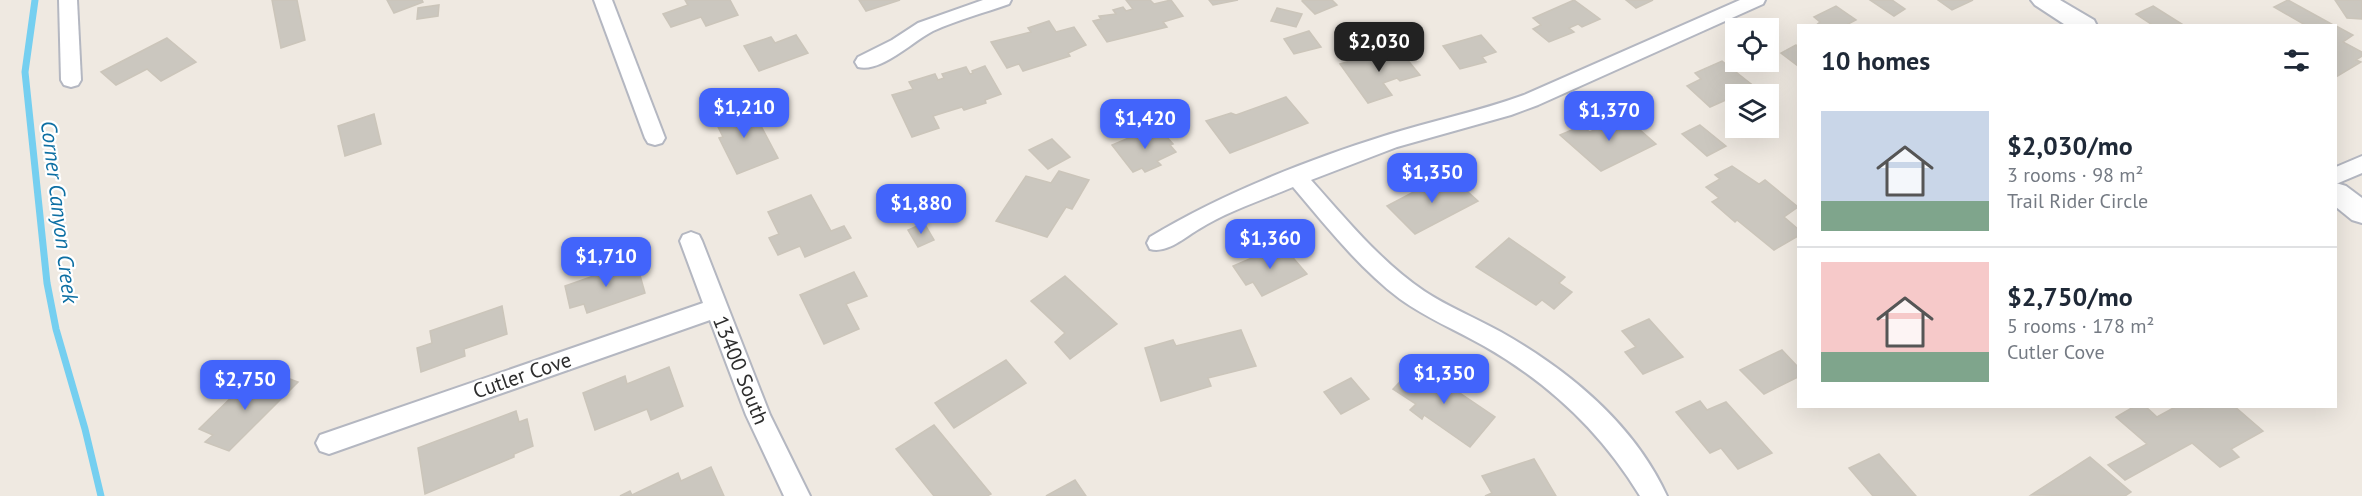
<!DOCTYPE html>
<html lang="en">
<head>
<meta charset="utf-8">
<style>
  :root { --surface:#fff; --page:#f6f6f7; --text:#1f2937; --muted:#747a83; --line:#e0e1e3; --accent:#4264fb }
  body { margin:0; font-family:"PT Sans",sans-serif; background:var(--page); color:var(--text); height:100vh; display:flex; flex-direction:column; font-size:22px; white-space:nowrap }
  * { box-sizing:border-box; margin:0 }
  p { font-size:20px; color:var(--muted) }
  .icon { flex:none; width:33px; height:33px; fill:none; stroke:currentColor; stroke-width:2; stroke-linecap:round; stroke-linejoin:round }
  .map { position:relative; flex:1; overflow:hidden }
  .side { position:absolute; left:1797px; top:24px; width:540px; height:384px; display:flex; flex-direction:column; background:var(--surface); border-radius:0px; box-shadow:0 6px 24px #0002 }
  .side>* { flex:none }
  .buttons { position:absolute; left:1725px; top:18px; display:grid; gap:12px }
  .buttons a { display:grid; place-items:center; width:54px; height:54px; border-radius:0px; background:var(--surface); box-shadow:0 6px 24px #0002; font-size:30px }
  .price { position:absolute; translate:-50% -51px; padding:0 14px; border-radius:12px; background:var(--accent); color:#fff; font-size:20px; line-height:39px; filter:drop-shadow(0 2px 3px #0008) }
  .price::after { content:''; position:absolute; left:50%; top:36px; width:18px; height:14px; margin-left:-9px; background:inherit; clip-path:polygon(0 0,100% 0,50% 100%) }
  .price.active { background:#222; color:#fff }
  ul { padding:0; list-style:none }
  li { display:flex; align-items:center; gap:18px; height:150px; padding:0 24px }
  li+li { border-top:2px solid var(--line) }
  li span { display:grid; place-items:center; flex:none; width:168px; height:120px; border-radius:0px; color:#555 }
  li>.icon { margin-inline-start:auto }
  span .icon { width:72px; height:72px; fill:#fffc; stroke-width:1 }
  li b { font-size:26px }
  h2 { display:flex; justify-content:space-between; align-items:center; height:72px; padding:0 24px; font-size:26px }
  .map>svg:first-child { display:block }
</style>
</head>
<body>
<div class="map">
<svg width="2362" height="496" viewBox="0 0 2362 496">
  <rect width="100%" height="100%" fill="#efe9e1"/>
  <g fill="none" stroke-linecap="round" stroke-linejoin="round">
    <!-- stream -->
    <path stroke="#75cff0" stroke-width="7" d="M35,0L25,72L47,283L56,329L85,429L101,496"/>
  </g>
  <!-- building -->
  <g fill="#cbc7bf" stroke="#cbc5ba" stroke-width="1.5">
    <path d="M272,0H297L305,40L281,48Z"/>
    <path d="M387,0H422L423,2L394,13Z"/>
    <path d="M685,0H730L738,15L706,26L701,17L671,27L663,14L688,5Z"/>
    <path d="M859,0H900L866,11Z"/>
    <path d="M1126,0H1150L1154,4L1171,0L1183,16L1163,22L1167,27L1107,42L1093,21L1101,19L1099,16L1116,14L1113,10L1123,7L1126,11L1133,9Z"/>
    <path d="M1209,0H1238L1213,5Z"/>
    <path d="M1304,0H1332L1337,5L1315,14L1302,1Z"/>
    <path d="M1574,0L1600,19L1582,27L1578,24L1569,28L1574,32L1549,42L1533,29L1541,25L1533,18Z"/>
    <path d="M1626,0H1653L1636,8Z"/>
    <path d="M1870,0H1892L1905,9L1894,16Z"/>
    <path d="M1938,0H1973L1952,10Z"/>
    <path d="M2288,0L2335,26H2307L2274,7Z"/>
    <path d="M2335,0H2362V19L2347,18Z"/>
    <path d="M439,5L438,16L417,19L418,8Z"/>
    <path d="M1836,6L1856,20L1848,24L1851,26H1815L1820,22L1814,17Z"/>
    <path d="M2153,6L2185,26H2154L2136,14Z"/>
    <path d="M1277,8L1302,14L1296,27L1271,21Z"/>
    <path d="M1049,21L1056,32L1074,27L1086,45L1068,53L1070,56L1023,71L1019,64L1007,68L991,42L1031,32L1028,28Z"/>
    <path d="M2336,26L2353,35L2343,42L2362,52V56L2356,60L2361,62L2336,77Z"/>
    <path d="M1309,31L1321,47L1294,54L1284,39Z"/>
    <path d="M796,35L808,53L759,71L744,46L771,37L775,43Z"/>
    <path d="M1481,35L1496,52L1482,57L1486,62L1460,69L1443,46Z"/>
    <path d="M167,38L196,62L161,81L147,69L116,85L101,72Z"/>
    <path d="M1796,45L1798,47V66L1781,53Z"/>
    <path d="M1397,47L1420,75L1400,81L1397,78L1383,83L1392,95L1368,103L1340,64Z"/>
    <path d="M1722,61L1755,87L1710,107L1687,86L1701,79L1695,73Z"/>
    <path d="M985,66L1001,94L985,100L986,103L964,110L962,107L933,116L939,128L912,137L892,95L913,89L909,82L935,74L938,80L944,78L942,74L966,67L970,74L973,73L972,71Z"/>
    <path d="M1286,97L1308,123L1230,153L1206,121L1231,113L1236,115Z"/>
    <path d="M742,104L746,112L752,109L778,158L737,174L719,138L723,137L712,115Z"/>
    <path d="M374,114L381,144L345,156L338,126Z"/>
    <path d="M1623,115L1656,144L1601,171L1560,135L1581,126L1590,132Z"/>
    <path d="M1700,125L1726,146L1707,156L1682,134Z"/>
    <path d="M1157,126L1173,144L1170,145L1176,152L1157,161L1161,165L1145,172L1142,168L1133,172L1112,145Z"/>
    <path d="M1052,139L1070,157L1048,169L1029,150Z"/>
    <path d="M1732,166L1759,184L1765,180L1798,207L1784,217L1798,229V236L1774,250L1737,220L1735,222L1712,202L1719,198L1706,187L1720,179L1715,175Z"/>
    <path d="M1059,171L1089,180L1072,209L1066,207L1047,237L996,221L1026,176L1051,183Z"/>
    <path d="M1448,174L1478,201L1415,234L1387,206Z"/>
    <path d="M811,195L831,231L844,226L851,238L805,257L800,246L778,255L769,238L779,234L768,212Z"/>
    <path d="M924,223L934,240L918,247L908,230Z"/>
    <path d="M1509,238L1565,277L1559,283L1572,292L1554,309L1542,300L1536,305L1476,267Z"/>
    <path d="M1282,245L1307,274L1262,296L1253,282L1246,285L1233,266Z"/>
    <path d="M636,261L645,293L587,313L584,304L570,308L565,286Z"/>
    <path d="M854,272L867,296L846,304L859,329L824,344L800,295Z"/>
    <path d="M1065,276L1117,324L1070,359L1055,342L1065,333L1031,301Z"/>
    <path d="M502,306L507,334L464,349L465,356L421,372L417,348L432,343L430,331Z"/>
    <path d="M1649,319L1683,357L1643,374L1625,352L1636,347L1622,331Z"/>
    <path d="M1241,330L1256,366L1208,378L1211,386L1161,401L1145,348L1173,340L1176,346Z"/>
    <path d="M1782,350L1798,367V377L1764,394L1740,370Z"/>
    <path d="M1006,360L1026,383L954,428L935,403Z"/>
    <path d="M1417,364L1495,417L1470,447L1424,415L1422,419L1410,410L1416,404L1393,389Z"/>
    <path d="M669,367L683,406L651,420L647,409L595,430L583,393L625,376L627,384Z"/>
    <path d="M274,373L298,382L229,451L205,442L213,435L199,429L249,380L262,385Z"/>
    <path d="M1351,378L1369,399L1341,414L1324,392Z"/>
    <path d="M1700,401L1707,410L1726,402L1772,453L1738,469L1721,448L1710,453L1676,412Z"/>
    <path d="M2135,406H2145L2157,417L2177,406H2198L2201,409L2206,406H2234L2263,431L2231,449L2239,457L2220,467L2192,443L2125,480L2108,465L2147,444L2116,417Z"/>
    <path d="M516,411L519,422L527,419L533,446L514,454V457L425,494L418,448Z"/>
    <path d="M934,425L991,494L987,496H934L896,449Z"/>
    <path d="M1879,454L1916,496H1873L1849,468Z"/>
    <path d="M2090,457L2131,492L2125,496L2031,495Z"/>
    <path d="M1534,459L1556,496H1485L1492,493L1482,476Z"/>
    <path d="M711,467L724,496H620L630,491L632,495L678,473L681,481Z"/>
    <path d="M1075,480L1086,496H1046Z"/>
  </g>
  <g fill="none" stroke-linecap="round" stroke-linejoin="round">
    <!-- minor casing -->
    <g stroke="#b4b7c1" stroke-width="4">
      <g id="minor">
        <path d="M59,0H77L81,80L78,85L71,87L64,85L61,80Z"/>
        <path d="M594,0H612L665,138L662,143L655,145L648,143L645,138Z"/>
        <path d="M983,0H1011L1009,4C984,13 957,20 933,31C913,41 881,73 858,67L855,62L858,57L892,40L918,23Z"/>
        <path d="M1740,0H1765L1763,4L1538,105L1511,115L1397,147L1311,180C1346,219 1380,261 1424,291C1448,307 1476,318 1501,332C1568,370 1634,424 1667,496H1640C1601,432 1549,383 1484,346C1456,330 1426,318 1400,299C1359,268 1326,226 1293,187C1262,200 1228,211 1199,229C1185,237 1167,254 1150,249L1147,243L1150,237C1219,195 1307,160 1384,136C1430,121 1478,112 1524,95Z"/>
        <path d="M2362,156V173L2336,184V167Z"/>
        <path d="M691,232L699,235L702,241L770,415L810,496H784L746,415L710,320L329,454L320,451L316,443L320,435L703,303L680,241L683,235Z"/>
      </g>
    </g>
    <!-- tertiary casing -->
    <g stroke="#b4b7c1" stroke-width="4">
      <g id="tertiary">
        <path d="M2031,0H2060L2094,20L2097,26H2067L2035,5Z"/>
        <path d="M2336,183L2346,186L2362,198V223L2352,220L2336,207Z"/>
      </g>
    </g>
    <!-- minor -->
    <use href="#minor" fill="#fff" fill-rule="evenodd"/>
    <!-- tertiary -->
    <use href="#tertiary" fill="#fff" fill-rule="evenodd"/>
  </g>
  <g text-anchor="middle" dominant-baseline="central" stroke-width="4.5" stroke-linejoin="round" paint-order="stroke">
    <!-- street labels -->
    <g font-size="21" fill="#2e2e2e" stroke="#fff">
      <text transform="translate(741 370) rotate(68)">13400 South</text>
      <text transform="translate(522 375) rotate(-19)">Cutler Cove</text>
    </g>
    <!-- water labels -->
    <g font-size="22" font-style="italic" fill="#0d6fa3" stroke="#fff">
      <text transform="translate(60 212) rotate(83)">Corner Canyon Creek</text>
    </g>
  </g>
</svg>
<div class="buttons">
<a><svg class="icon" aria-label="locate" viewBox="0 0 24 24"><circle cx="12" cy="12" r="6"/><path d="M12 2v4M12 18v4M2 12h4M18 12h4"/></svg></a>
<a><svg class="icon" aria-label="layers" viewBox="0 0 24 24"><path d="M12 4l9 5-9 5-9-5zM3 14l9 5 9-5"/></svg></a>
</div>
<b class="price active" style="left:1379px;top:73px">$2,030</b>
<b class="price" style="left:744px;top:139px">$1,210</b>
<b class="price" style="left:1609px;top:142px">$1,370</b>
<b class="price" style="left:1145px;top:150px">$1,420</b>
<b class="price" style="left:1432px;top:204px">$1,350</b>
<b class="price" style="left:921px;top:235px">$1,880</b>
<b class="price" style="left:1270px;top:270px">$1,360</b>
<b class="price" style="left:606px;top:288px">$1,710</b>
<b class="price" style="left:1444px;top:405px">$1,350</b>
<b class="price" style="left:245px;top:411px">$2,750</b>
<section class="side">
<h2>10 homes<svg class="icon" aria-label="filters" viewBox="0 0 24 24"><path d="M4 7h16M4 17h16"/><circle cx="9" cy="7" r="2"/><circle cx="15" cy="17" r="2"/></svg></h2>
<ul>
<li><span style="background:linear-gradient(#c9d6e8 75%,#7fa58c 0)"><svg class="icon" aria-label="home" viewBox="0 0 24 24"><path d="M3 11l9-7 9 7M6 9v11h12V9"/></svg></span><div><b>$2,030/mo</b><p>3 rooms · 98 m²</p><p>Trail Rider Circle</p></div></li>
<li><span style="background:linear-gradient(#f6c9c9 75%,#7fa58c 0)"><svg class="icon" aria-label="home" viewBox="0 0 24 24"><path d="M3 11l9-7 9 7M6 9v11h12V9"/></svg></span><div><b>$2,750/mo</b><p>5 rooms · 178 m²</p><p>Cutler Cove</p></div></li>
</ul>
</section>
</div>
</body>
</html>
